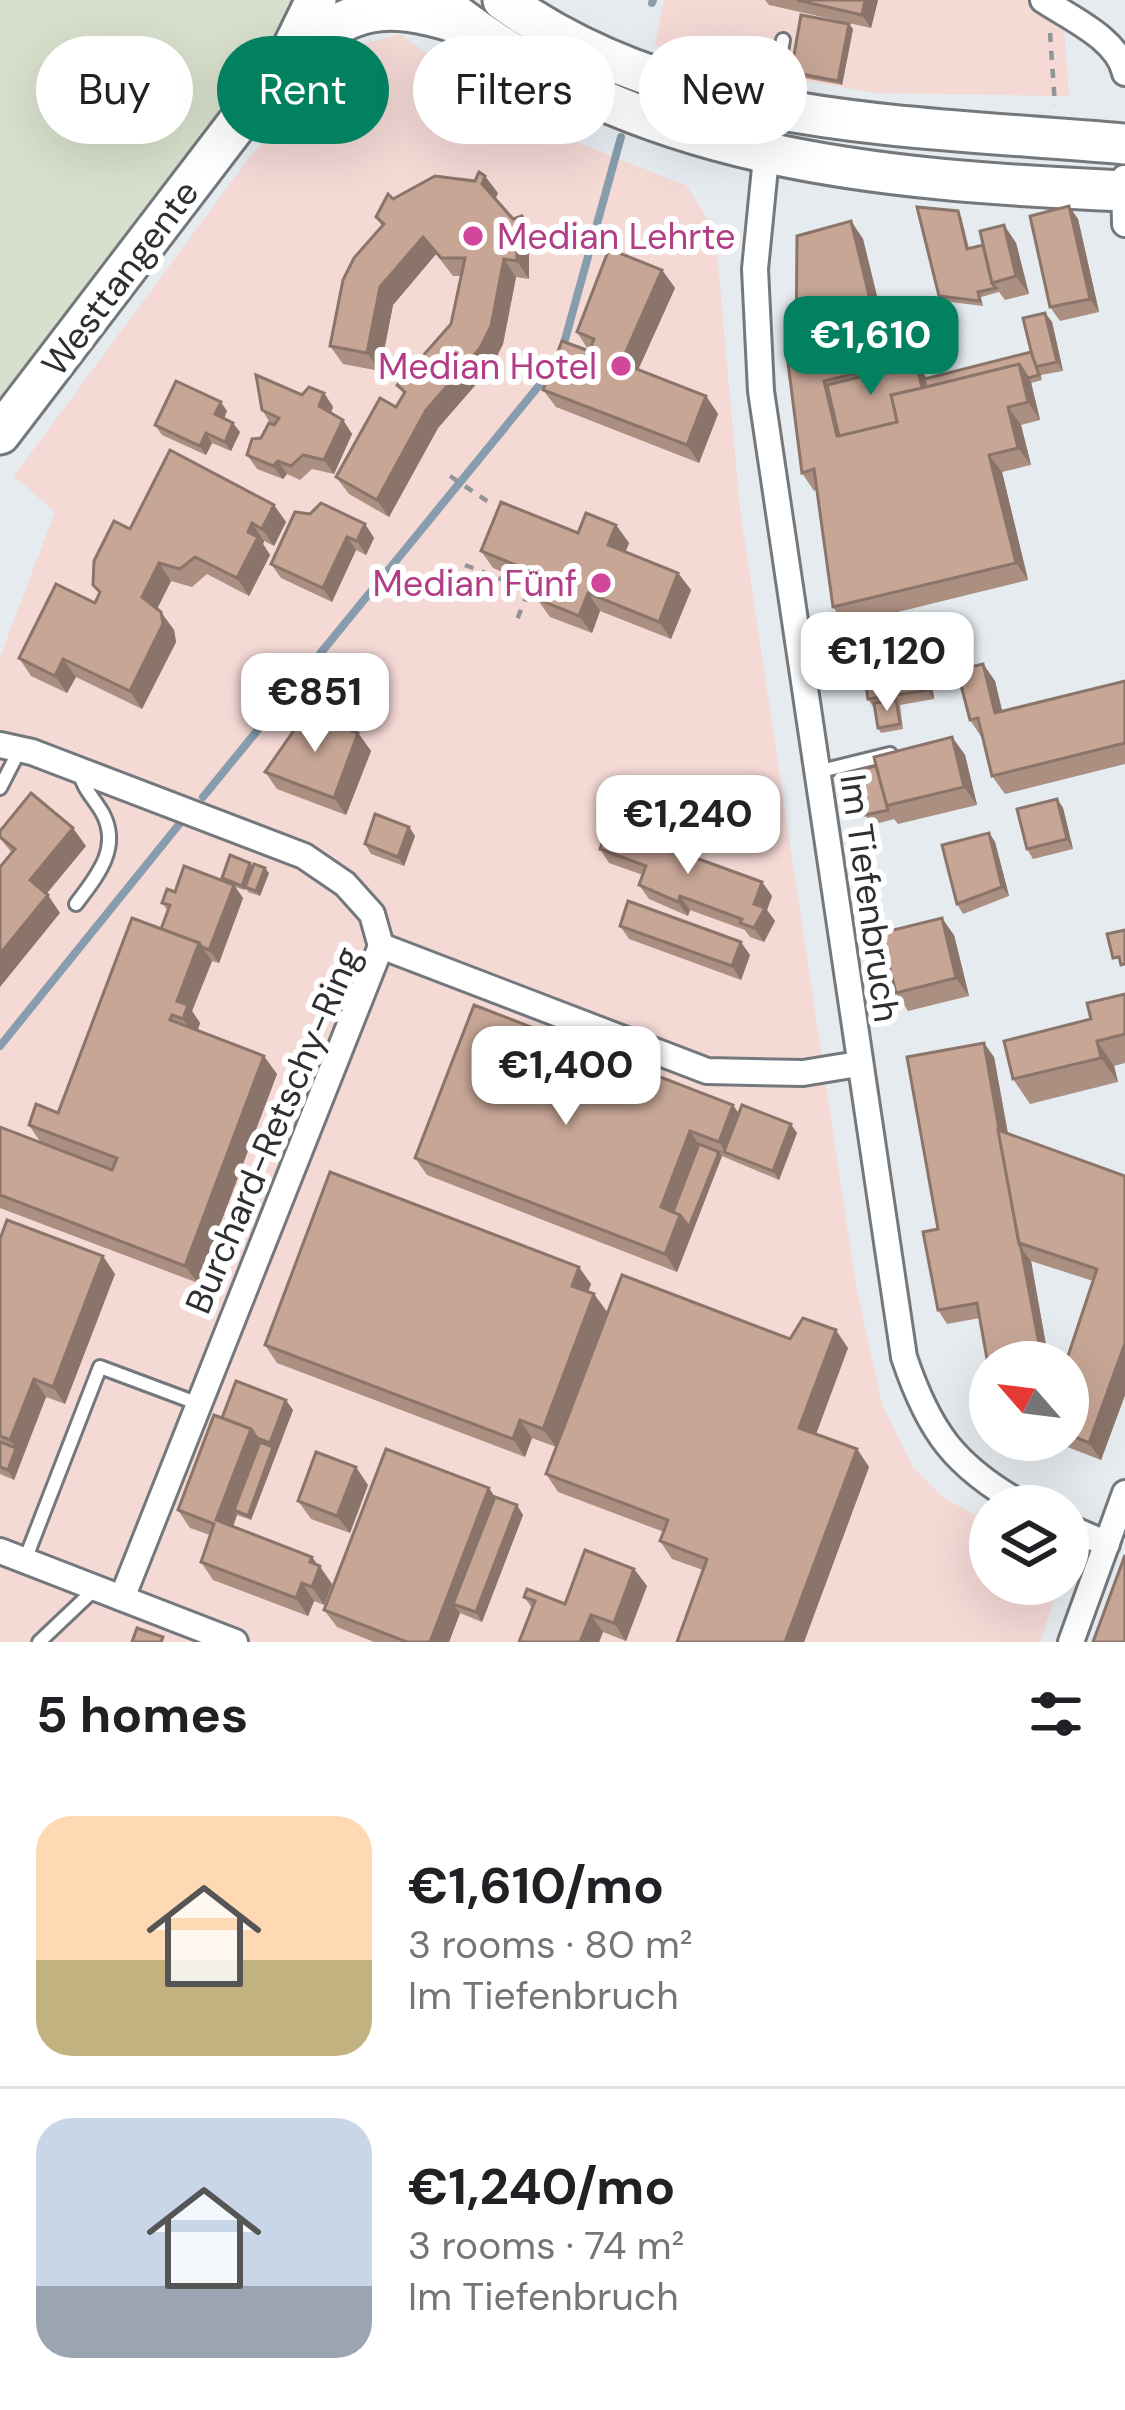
<!DOCTYPE html>
<html lang="en">
<head>
<meta charset="utf-8">
<style>
  :root { --surface:#fff; --page:#f2f2f2; --text:#202124; --muted:#757577; --line:#e0e0e0; --accent:#028161 }
  body { margin:0; font-family:"DM Sans",sans-serif; background:var(--page); color:var(--text); height:100vh; display:flex; flex-direction:column; font-size:45px; white-space:nowrap }
  * { box-sizing:border-box; margin:0 }
  p { font-size:39px; color:var(--muted) }
  .icon { flex:none; width:66px; height:66px; fill:none; stroke:currentColor; stroke-width:2; stroke-linecap:round; stroke-linejoin:round }
  .map { position:relative; height:1642px; overflow:hidden }
  .panel { display:flex; flex-direction:column; background:var(--surface); flex:1 }
  .panel>* { flex:none }
  .top-card { position:absolute; left:36px; top:36px; width:1053px; height:108px; display:flex; gap:24px }
  .needle { width:78px; rotate:298deg }
  .fabs { position:absolute; left:969px; top:1341px; display:grid; gap:24px }
  .fabs a { display:grid; place-items:center; width:120px; height:120px; border-radius:50%; background:var(--surface); box-shadow:0 12px 48px #0002; font-size:60px }
  .price { position:absolute; translate:-50% -102px; padding:0 27px; border-radius:24px; background:#fff; color:#222; font-size:39px; line-height:78px; filter:drop-shadow(0 3px 6px #0008) }
  .price::after { content:''; position:absolute; left:50%; top:72px; width:36px; height:27px; margin-left:-18px; background:inherit; clip-path:polygon(0 0,100% 0,50% 100%) }
  .price.selected { background:var(--accent); color:#fff }
  ul { padding:0; list-style:none }
  li { display:flex; align-items:center; gap:36px; height:300px; padding:0 36px }
  li+li { border-top:3px solid var(--line) }
  li span { display:grid; place-items:center; flex:none; width:336px; height:240px; border-radius:36px; color:#555 }
  li>.icon { margin-inline-start:auto }
  span .icon { width:144px; height:144px; fill:#fffc; stroke-width:1 }
  li b { font-size:51px }
  h2 { display:flex; justify-content:space-between; align-items:center; height:144px; padding:0 36px; font-size:51px }
  .pill { padding:0 42px; border-radius:54px; background:var(--surface); box-shadow:0 12px 48px #0002; font-size:42px; line-height:108px }
  .pill.selected { background:var(--accent); color:#fff }
  .map>svg:first-child { display:block }
</style>
</head>
<body>
<div class="map">
<svg width="1125" height="1642" viewBox="0 0 1125 1642">
  <rect width="100%" height="100%" fill="#e5ebef"/>
  <!-- commercial -->
  <g fill="#f4d9d5">
    <path d="M664,0H1062L1069,96L875,93L733,68L655,45Z"/>
    <path d="M400,34L519,119L687,186L715,231L740,509L856,1286L882,1404L913,1467L944,1498L990,1523V1584H1059L1040,1642H0V657L55,512L14,476L249,158L359,45Z"/>
  </g>
  <!-- green -->
  <path fill="#d8e0cd" d="M0,0H300C199,136 107,279 0,410Z"/>
  <g fill="none" stroke-linecap="round" stroke-linejoin="round">
    <!-- stream -->
    <g stroke="#879cac" stroke-width="8">
      <path d="M652,3L653,0"/>
      <path d="M563,347L621,137"/>
      <path d="M203,797L555,366"/>
      <path d="M0,1046L181,822"/>
    </g>
    <!-- service casing -->
    <g stroke="#73787c" stroke-width="18">
      <g id="service">
        <path d="M773,100L783,40"/>
        <path d="M817,772L890,754"/>
        <path d="M0,788L19,751"/>
        <path d="M76,904C96,877 121,849 103,814C94,798 83,789 79,771"/>
        <path d="M25,1560L100,1367L199,1404"/>
        <path d="M39,1642L95,1589"/>
      </g>
    </g>
    <!-- minor casing -->
    <g stroke="#73787c" stroke-width="30">
      <g id="minor">
        <path d="M1043,0C1070,18 1118,39 1125,73"/>
        <path d="M771,107L755,269L761,391L904,1357C929,1432 955,1467 1025,1506"/>
        <path d="M1124,178L1125,224"/>
        <path d="M0,745L32,752L304,856L345,884L372,914L381,946"/>
        <path d="M381,946L707,1071L803,1073L858,1064"/>
        <path d="M1068,1527L1107,1544"/>
        <path d="M0,1551L235,1642"/>
        <path d="M122,1598L381,946"/>
        <path d="M1071,1642L1125,1493"/>
      </g>
    </g>
    <!-- primary casing -->
    <g stroke="#73787c" stroke-width="45">
      <g id="primary">
        <path d="M437,0C635,161 878,180 1125,191"/>
        <path d="M503,0C681,129 914,125 1125,144"/>
        <path d="M293,54C354,7 382,0 457,23"/>
        <path d="M0,434L288,57L316,0"/>
      </g>
    </g>
    <!-- path -->
    <g stroke="#909598" stroke-width="4.5" stroke-dasharray="9 9" stroke-linecap="butt">
      <path d="M1050,33L1055,105"/>
      <path d="M450,476L493,505"/>
      <path d="M465,565L529,590L516,622"/>
    </g>
    <!-- service -->
    <use href="#service" stroke="#fff" stroke-width="12"/>
    <!-- minor -->
    <use href="#minor" stroke="#fff" stroke-width="24"/>
    <!-- primary -->
    <use href="#primary" stroke="#fff" stroke-width="39"/>
  </g>
  <!-- wall -->
  <g fill="#ab8f81">
    <path d="M765,0H878L871,28L769,5Z"/>
    <path d="M849,24L853,29L842,85L794,76L791,72Z"/>
    <path d="M498,193L495,199L513,219L522,216L531,229L537,227L546,251L541,253L536,244L529,246V279L516,277L503,344L492,366L438,428L389,517L349,494L336,477L396,407L404,394L397,385L451,324L461,276H453L436,254L393,305L380,371L343,364L330,346L382,226L376,217L393,199Z"/>
    <path d="M1069,206L1078,219L1099,312L1060,321L1050,307Z"/>
    <path d="M961,216L969,248L983,245L1004,225L1016,243L1029,294L1005,300L999,292L981,297L983,306L942,301L939,296Z"/>
    <path d="M851,221L863,239L895,368L926,378L1031,352L1045,313L1052,322L1063,371L1041,375L1042,380L1031,383L1040,420L1021,425L1031,465L1002,472L1028,580L845,625L833,607L816,490L814,491L802,473L796,354Z"/>
    <path d="M662,270L675,288L638,370L706,396L718,414L699,463L556,407L543,390L589,351L577,332Z"/>
    <path d="M324,393L333,407L331,413L343,420L352,434L334,474L312,469L300,480L287,474L283,479L257,469L247,455L271,424L262,410L302,395Z"/>
    <path d="M227,411L224,419L240,432L231,451L212,443L206,455L162,435L155,425Z"/>
    <path d="M274,505L286,522L274,546L264,541L263,544L270,555L249,596L207,574L192,587L171,581L157,609L174,630L176,642L142,709L76,677L67,693L31,676L19,658L95,603L100,594L93,585L130,529Z"/>
    <path d="M365,524L374,538L366,555L356,550L332,602L281,578L271,564Z"/>
    <path d="M616,525L629,543L625,552L678,573L691,590L671,639L600,611L592,633L550,617L537,599L542,588L493,568L481,551Z"/>
    <path d="M916,649L919,669L924,668L931,677L934,699L900,705L903,729L881,733L878,728L874,708L868,699Z"/>
    <path d="M983,664L995,681L1002,712L1125,681V764L1005,794L992,776L982,738L970,720Z"/>
    <path d="M358,733L371,751L346,815L277,789L265,772Z"/>
    <path d="M952,737L965,755L977,805L898,824L894,819L872,825L865,815L876,766Z"/>
    <path d="M1057,799L1063,808L1073,849L1033,859L1027,849Z"/>
    <path d="M409,827L415,836L404,866L371,854L365,844Z"/>
    <path d="M0,831L86,846L46,894L60,913L0,838Z"/>
    <path d="M989,833L995,842L1009,896L963,914L957,904Z"/>
    <path d="M600,849L762,882L772,896L767,910L775,921L764,942L750,937L745,930L690,910L688,916L649,899L639,885L643,875L609,863Z"/>
    <path d="M253,866L269,873L260,896L248,892L246,888L245,890L235,887L243,898L219,963L212,961L192,1011L200,1023L198,1030L277,1074L198,1283L0,1208V1127L41,1143L29,1125L58,1113L161,929L168,911L162,903L175,892L223,881L222,878Z"/>
    <path d="M620,926L750,955L741,980L629,939Z"/>
    <path d="M954,935L969,996L908,1011L896,993Z"/>
    <path d="M1125,994V1063L1114,1066L1118,1082L1030,1104L1013,1079Z"/>
    <path d="M994,1057L1008,1133L1125,1176V1395L1101,1460L1057,1443L1055,1440H1068V1362L1093,1281L1031,1261L1049,1362H990L980,1318L947,1324L938,1310V1229Z"/>
    <path d="M733,1105L739,1114L797,1133L779,1180L722,1156L677,1272L427,1175L415,1158Z"/>
    <path d="M0,1239L115,1274L65,1404L46,1397L14,1480L0,1474Z"/>
    <path d="M591,1284L588,1292L594,1294L607,1312L556,1447L532,1438L525,1457L277,1363L265,1345Z"/>
    <path d="M790,1339L848,1348L816,1434L857,1449L869,1467L804,1642H677L703,1570L672,1559L660,1541L664,1532L558,1492L546,1474Z"/>
    <path d="M293,1410L251,1520L237,1515L233,1527L320,1566L332,1584L324,1605L314,1601L308,1616L213,1580L201,1562L210,1535L190,1528L178,1510L222,1418Z"/>
    <path d="M368,1485L350,1533L311,1519L298,1501Z"/>
    <path d="M495,1497L523,1515L482,1622L460,1613L449,1642H374L337,1627L324,1610Z"/>
    <path d="M634,1569L647,1586L626,1641L603,1632L599,1642H519L532,1608L524,1597L565,1604Z"/>
  </g>
  <!-- shaded-wall -->
  <g fill="#8b7469">
    <path d="M865,0H878L871,28L862,15Z"/>
    <path d="M849,24L853,29L842,85L838,81Z"/>
    <path d="M485,176L498,193L494,202L482,184Z"/>
    <path d="M1069,206L1078,219L1099,312L1090,299Z"/>
    <path d="M851,221L863,239L898,384L886,366Z"/>
    <path d="M1004,225L1016,243L1029,294L1016,276Z"/>
    <path d="M516,229L529,246V279L517,261Z"/>
    <path d="M423,237L436,254L393,305L380,371L367,353L380,287Z"/>
    <path d="M504,259L516,277L503,344L492,366L438,428L389,517L377,500Z"/>
    <path d="M662,270L675,288L633,381L621,363Z"/>
    <path d="M1045,313L1052,322L1063,371L1057,362Z"/>
    <path d="M916,363L926,377L931,401L923,392Z"/>
    <path d="M1019,364L1031,382L1040,420L1028,402Z"/>
    <path d="M324,393L333,407L328,420L319,406Z"/>
    <path d="M706,396L718,414L699,463L687,445Z"/>
    <path d="M221,402L227,411L221,424L215,414Z"/>
    <path d="M1008,407L1021,425L1031,465L1018,448Z"/>
    <path d="M343,420L352,434L334,474L324,460Z"/>
    <path d="M233,423L240,432L231,451L225,442Z"/>
    <path d="M206,433L212,443L206,455L200,446Z"/>
    <path d="M989,455L1002,472L1028,580L1016,563Z"/>
    <path d="M278,461L287,474L283,479L273,466Z"/>
    <path d="M274,505L286,522L274,546L262,529Z"/>
    <path d="M252,523L264,541L263,544L270,555L249,596L237,578L248,532Z"/>
    <path d="M365,524L374,538L366,555L357,541Z"/>
    <path d="M616,525L629,543L621,563L608,545Z"/>
    <path d="M347,537L356,550L332,602L323,588Z"/>
    <path d="M159,563L171,581L154,615L142,597Z"/>
    <path d="M678,573L691,590L671,639L659,622Z"/>
    <path d="M588,593L600,611L592,633L579,616Z"/>
    <path d="M161,612L174,630L176,642L142,709L130,691Z"/>
    <path d="M909,639L916,649L920,679L914,669Z"/>
    <path d="M63,659L76,677L67,693L55,676Z"/>
    <path d="M983,664L995,681L1007,731L995,713Z"/>
    <path d="M924,668L931,677L934,699L928,690Z"/>
    <path d="M358,733L371,751L346,815L334,798Z"/>
    <path d="M952,737L965,755L977,805L964,787Z"/>
    <path d="M1057,799L1063,808L1073,849L1067,839Z"/>
    <path d="M409,827L415,836L404,866L398,857Z"/>
    <path d="M73,828L86,846L43,898L30,880Z"/>
    <path d="M989,833L995,842L1009,896L1002,887Z"/>
    <path d="M250,863L254,867L245,890L242,886Z"/>
    <path d="M265,868L269,873L260,896L256,891Z"/>
    <path d="M762,882L772,896L767,910L775,921L764,942L754,928V904Z"/>
    <path d="M234,885L243,898L219,963L209,950Z"/>
    <path d="M48,895L60,913L0,987V954Z"/>
    <path d="M680,896L690,910L688,916L678,902Z"/>
    <path d="M942,918L954,935L969,996L956,978Z"/>
    <path d="M741,942L750,955L741,980L732,966Z"/>
    <path d="M199,943L212,961L192,1011L200,1023L195,1037L183,1019L177,1001Z"/>
    <path d="M1097,1041L1114,1066L1118,1082L1101,1058Z"/>
    <path d="M984,1043L994,1057L1028,1247L1021,1244Z"/>
    <path d="M264,1056L277,1074L198,1283L185,1266Z"/>
    <path d="M733,1105L745,1123L726,1153L719,1142Z"/>
    <path d="M791,1124L797,1133L779,1180L773,1171Z"/>
    <path d="M690,1131L702,1149L674,1222L661,1207Z"/>
    <path d="M719,1152L722,1156L677,1272L665,1254L680,1215Z"/>
    <path d="M1021,1248L1031,1261L1049,1362L1042,1360Z"/>
    <path d="M103,1256L115,1274L65,1404L53,1387Z"/>
    <path d="M579,1267L591,1284L584,1303L572,1286Z"/>
    <path d="M594,1294L607,1312L556,1447L543,1429Z"/>
    <path d="M836,1330L848,1348L812,1445L799,1428Z"/>
    <path d="M1125,1343V1395L1101,1460L1089,1443Z"/>
    <path d="M34,1379L46,1397L14,1480L8,1470L16,1448L10,1440Z"/>
    <path d="M286,1400L293,1410L251,1520L248,1516L273,1447L270,1443Z"/>
    <path d="M520,1420L532,1438L525,1457L513,1439Z"/>
    <path d="M251,1429L263,1447L234,1510L237,1515L228,1538L216,1520Z"/>
    <path d="M857,1449L869,1467L804,1642H785Z"/>
    <path d="M356,1467L368,1485L350,1533L337,1516Z"/>
    <path d="M489,1488L501,1506L453,1604L460,1613L449,1642H430Z"/>
    <path d="M517,1505L523,1515L482,1622L476,1612Z"/>
    <path d="M312,1557L332,1584L324,1605L312,1587L310,1562Z"/>
    <path d="M634,1569L647,1586L626,1641L614,1623Z"/>
    <path d="M302,1583L314,1601L308,1616L296,1598Z"/>
    <path d="M591,1615L603,1632L599,1642H580Z"/>
  </g>
  <!-- building -->
  <g fill="#c7a696" stroke="#8b7469" stroke-width="3">
    <path d="M797,0H865L862,15Z"/>
    <path d="M801,15L849,24L838,81L791,72Z"/>
    <path d="M479,172L485,176L482,184L513,219L522,216L525,225L516,229L517,261L504,259L491,326L480,348L426,410L377,500L336,477L380,398L396,407L405,392L397,385L451,324L465,258H441L423,237L380,287L367,353L330,346L343,280L354,258L384,224L376,217L388,194L393,199L435,176L475,181Z"/>
    <path d="M1069,206L1090,299L1050,307L1030,216Z"/>
    <path d="M917,207L958,211L967,249L983,245L992,283L996,288L978,292L980,301L939,296Z"/>
    <path d="M851,221L886,366L824,381L837,436L897,422L891,395L1019,364L1028,402L1008,407L1018,448L989,455L1016,563L833,607L814,469L802,473L787,355L796,354L797,236Z"/>
    <path d="M1004,225L1016,276L992,283L980,231Z"/>
    <path d="M537,227L543,247L538,248L531,229Z"/>
    <path d="M609,249L662,270L621,363L706,396L687,445L543,390L562,341L589,351L594,339L577,332Z"/>
    <path d="M1045,313L1057,362L1035,367L1023,318Z"/>
    <path d="M1031,352L1039,375L1028,378L1019,364L926,387L924,379Z"/>
    <path d="M916,363L922,388L891,395L897,422L839,436L827,385Z"/>
    <path d="M256,375L302,395L309,387L324,393L319,406L343,420L324,460L303,455L291,466L278,461L273,466L247,455L252,439L261,438L269,423L274,425L279,418L262,410Z"/>
    <path d="M176,381L221,402L215,414L233,423L225,442L206,433L200,446L155,425Z"/>
    <path d="M170,450L274,505L262,529L252,523L248,532L258,537L237,578L195,557L180,569L159,563L142,597L161,612L163,624L130,691L63,659L55,676L19,658L56,584L95,603L100,592L93,585L94,561L114,521L130,529Z"/>
    <path d="M501,502L578,533L586,513L616,525L608,545L678,573L659,622L588,593L579,616L537,599L546,577L481,551Z"/>
    <path d="M321,503L365,524L357,541L347,537L323,588L271,564L295,512L310,514Z"/>
    <path d="M909,639L914,669L924,668L928,690L868,699L860,647Z"/>
    <path d="M983,664L995,713L1125,681V743L992,776L978,718L970,720L957,670Z"/>
    <path d="M896,700L900,724L878,728L874,703Z"/>
    <path d="M306,713L358,733L334,798L265,772Z"/>
    <path d="M952,737L964,787L885,806L874,757Z"/>
    <path d="M876,766L888,810L865,815L859,770Z"/>
    <path d="M31,793L73,828L30,880L48,895L0,954V867L15,849L0,837V831Z"/>
    <path d="M1057,799L1067,839L1027,849L1017,809Z"/>
    <path d="M375,814L409,827L398,857L365,844Z"/>
    <path d="M608,826L762,882L754,904L765,908L754,928L740,923L742,919L680,896L678,902L639,885L646,866L600,849Z"/>
    <path d="M989,833L1002,887L957,904L942,845Z"/>
    <path d="M230,855L250,863L242,886L222,878Z"/>
    <path d="M254,864L265,868L256,891L245,887Z"/>
    <path d="M184,866L234,885L209,950L202,947L199,943L161,929L170,905L162,903L167,889L175,892Z"/>
    <path d="M628,901L741,942L732,966L620,926Z"/>
    <path d="M132,918L199,943L177,1001L188,1005L183,1019L172,1015L170,1020L264,1056L185,1266L0,1195V1127L112,1170L117,1158L29,1125L36,1104L58,1113Z"/>
    <path d="M942,918L956,978L896,993L881,933Z"/>
    <path d="M1125,930V964L1121,965L1119,957L1113,958L1107,934Z"/>
    <path d="M1125,994V1034L1097,1041L1101,1058L1013,1079L1004,1041L1091,1019L1087,1003Z"/>
    <path d="M474,1005L733,1105L719,1142L690,1131L661,1207L680,1215L665,1254L415,1158Z"/>
    <path d="M984,1043L1019,1243L1021,1248L1042,1360L990,1362L989,1370L977,1303L938,1310L923,1232L938,1229L907,1057Z"/>
    <path d="M742,1105L791,1124L773,1171L724,1152Z"/>
    <path d="M998,1130L1125,1176V1343L1089,1443L1068,1434V1362H1066L1097,1269L1019,1243Z"/>
    <path d="M699,1144L719,1152L689,1227L680,1215L673,1212Z"/>
    <path d="M330,1172L579,1267L572,1286L594,1294L543,1429L520,1420L513,1439L265,1345Z"/>
    <path d="M7,1220L103,1256L53,1387L34,1379L10,1440L0,1436V1239Z"/>
    <path d="M622,1275L790,1339L803,1318L836,1330L799,1428L857,1449L785,1642H677L707,1559L660,1541L668,1520L546,1474Z"/>
    <path d="M236,1381L286,1400L270,1443L257,1438L251,1429L222,1418Z"/>
    <path d="M214,1415L251,1429L216,1520L312,1557L310,1562L320,1566L312,1587L302,1583L296,1598L201,1562L214,1524L178,1510Z"/>
    <path d="M0,1442L16,1448L8,1470L0,1467Z"/>
    <path d="M260,1442L273,1447L248,1516L234,1510Z"/>
    <path d="M386,1449L489,1488L430,1642H407L324,1610Z"/>
    <path d="M316,1452L356,1467L337,1516L298,1501Z"/>
    <path d="M495,1497L517,1505L476,1612L453,1604Z"/>
    <path d="M585,1550L634,1569L614,1623L591,1615L580,1642H519L535,1601L524,1597L527,1589L565,1604Z"/>
    <path d="M1125,1555V1642H1093Z"/>
    <path d="M137,1628L163,1637L161,1642H132Z"/>
  </g>
  <!-- markers -->
  <g fill="#d1479c" stroke="#fff" stroke-width="4.5">
    <circle cx="473" cy="236" r="12"/>
    <circle cx="621" cy="366" r="12"/>
    <circle cx="601" cy="583" r="12"/>
  </g>
  <g text-anchor="middle" dominant-baseline="central" stroke-width="12" stroke-linejoin="round" paint-order="stroke">
    <!-- hotel labels -->
    <g font-size="36" fill="#b23c85" stroke="#fff" text-anchor="end">
      <text x="497" y="236" text-anchor="start">Median Lehrte</text>
      <text x="597" y="366">Median Hotel</text>
      <text x="577" y="583">Median Fünf</text>
    </g>
    <!-- street labels -->
    <g font-size="36" fill="#2d2f31" stroke="#fff">
      <text transform="translate(120 278) rotate(-53)">Westtangente</text>
      <text transform="translate(870 898) rotate(82)">Im Tiefenbruch</text>
      <text transform="translate(273 1130) rotate(-67)">Burchard-Retschy-Ring</text>
    </g>
  </g>
</svg>
<div class="fabs">
<a><svg class="needle" viewBox="-14 -14 28 28"><path d="M0-13l5 13h-10z" fill="#e53935"/><path d="M0 13l5-13h-10z" fill="#757577"/></svg></a>
<a><svg class="icon" aria-label="layers" viewBox="0 0 24 24"><path d="M12 4l9 5-9 5-9-5zM3 14l9 5 9-5"/></svg></a>
</div>
<b class="price selected" style="left:871px;top:398px">€1,610</b>
<b class="price" style="left:887px;top:714px">€1,120</b>
<b class="price" style="left:315px;top:755px">€851</b>
<b class="price" style="left:688px;top:877px">€1,240</b>
<b class="price" style="left:566px;top:1128px">€1,400</b>
<div class="top-card">
<a class="pill">Buy</a>
<a class="pill selected">Rent</a>
<a class="pill">Filters</a>
<a class="pill">New</a>
</div>
</div>
<section class="panel">
<h2>5 homes<svg class="icon" aria-label="filters" viewBox="0 0 24 24"><path d="M4 7h16M4 17h16"/><circle cx="9" cy="7" r="2"/><circle cx="15" cy="17" r="2"/></svg></h2>
<ul>
<li><span style="background:linear-gradient(#ffd9b3 60%,#c2b280 0)"><svg class="icon" aria-label="home" viewBox="0 0 24 24"><path d="M3 11l9-7 9 7M6 9v11h12V9"/></svg></span><div><b>€1,610/mo</b><p>3 rooms · 80 m²</p><p>Im Tiefenbruch</p></div></li>
<li><span style="background:linear-gradient(#c9d6e8 70%,#9aa5b1 0)"><svg class="icon" aria-label="home" viewBox="0 0 24 24"><path d="M3 11l9-7 9 7M6 9v11h12V9"/></svg></span><div><b>€1,240/mo</b><p>3 rooms · 74 m²</p><p>Im Tiefenbruch</p></div></li>
</ul>
</section>
</body>
</html>
